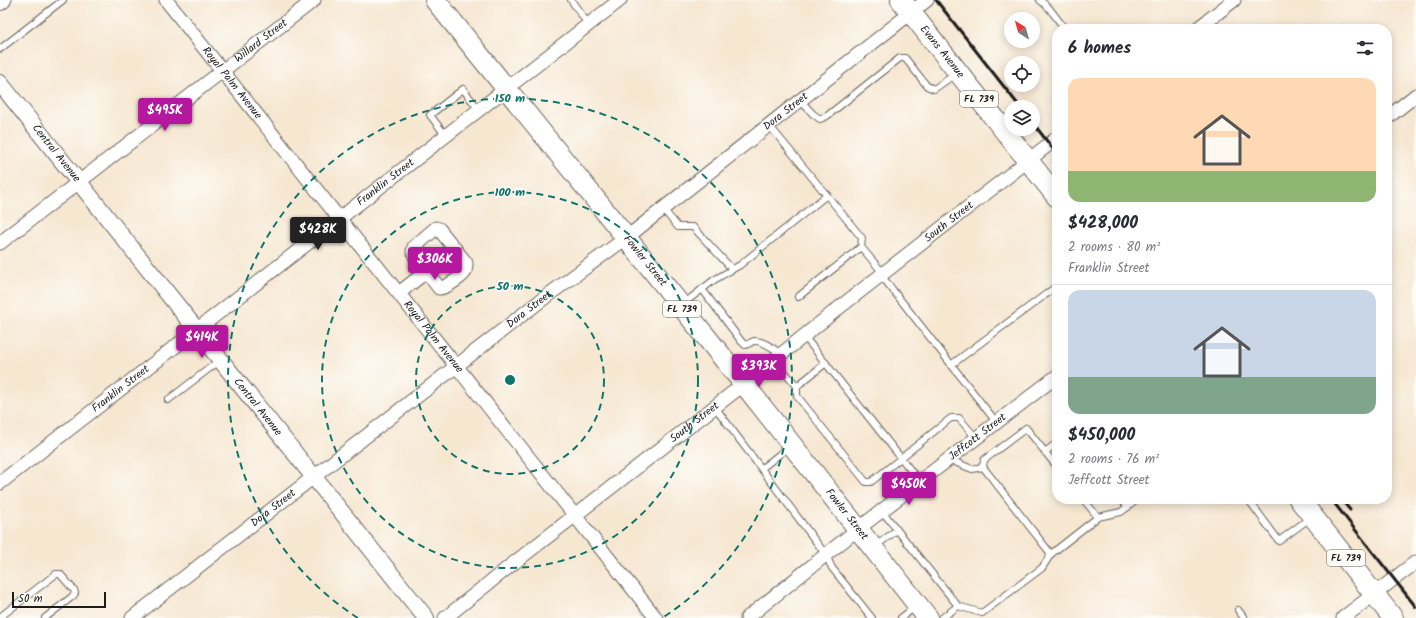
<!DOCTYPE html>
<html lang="en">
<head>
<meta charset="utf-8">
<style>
  :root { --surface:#fff; --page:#f2f2f3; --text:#2b2b33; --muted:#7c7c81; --line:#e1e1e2; --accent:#b5179e }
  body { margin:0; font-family:Kalam,sans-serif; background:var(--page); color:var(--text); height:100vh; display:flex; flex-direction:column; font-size:15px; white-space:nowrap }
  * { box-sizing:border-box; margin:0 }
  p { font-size:13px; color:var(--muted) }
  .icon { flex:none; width:22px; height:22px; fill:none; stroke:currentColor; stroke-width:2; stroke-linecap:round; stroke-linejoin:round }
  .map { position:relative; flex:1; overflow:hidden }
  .sheet { position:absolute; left:1052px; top:24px; width:340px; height:480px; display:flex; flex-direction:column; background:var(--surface); border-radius:16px; box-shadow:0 2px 10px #0003 }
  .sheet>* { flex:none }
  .needle { width:26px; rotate:323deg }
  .tools { position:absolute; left:1004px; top:12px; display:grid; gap:8px }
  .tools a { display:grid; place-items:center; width:36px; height:36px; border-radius:50%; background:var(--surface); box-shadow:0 2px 10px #0003; font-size:20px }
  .scale { position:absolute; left:12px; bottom:10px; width:94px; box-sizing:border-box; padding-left:4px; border:2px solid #1c1c1c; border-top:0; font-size:11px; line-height:14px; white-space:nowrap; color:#1c1c1c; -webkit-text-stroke:3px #fdfcf7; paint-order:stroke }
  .price { position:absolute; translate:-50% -34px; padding:0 9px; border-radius:4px; background:var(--accent); color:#fff; font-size:13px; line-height:26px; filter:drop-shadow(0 1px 2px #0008) }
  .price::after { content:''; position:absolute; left:50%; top:24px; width:12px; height:9px; margin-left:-6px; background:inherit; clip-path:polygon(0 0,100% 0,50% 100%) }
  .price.on { background:#222; color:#fff }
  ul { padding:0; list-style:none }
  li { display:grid; align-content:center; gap:8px; height:212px; padding:0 16px }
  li+li { border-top:1px solid var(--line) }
  li span { display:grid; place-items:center; height:124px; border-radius:12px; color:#555 }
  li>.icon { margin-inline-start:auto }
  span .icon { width:72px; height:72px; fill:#fffc; stroke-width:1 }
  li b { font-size:17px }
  h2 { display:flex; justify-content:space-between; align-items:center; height:48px; padding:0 16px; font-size:17px }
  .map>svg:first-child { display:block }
</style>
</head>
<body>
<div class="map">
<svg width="1416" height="618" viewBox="0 0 1416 618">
  <rect width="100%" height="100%" fill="#fdfcf7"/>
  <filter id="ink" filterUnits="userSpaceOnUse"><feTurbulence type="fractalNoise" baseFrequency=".025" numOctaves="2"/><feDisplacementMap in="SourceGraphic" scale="8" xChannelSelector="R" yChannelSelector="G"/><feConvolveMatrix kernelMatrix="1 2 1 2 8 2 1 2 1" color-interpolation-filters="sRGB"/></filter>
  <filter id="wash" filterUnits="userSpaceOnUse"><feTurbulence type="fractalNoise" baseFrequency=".012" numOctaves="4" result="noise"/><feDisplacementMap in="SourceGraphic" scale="16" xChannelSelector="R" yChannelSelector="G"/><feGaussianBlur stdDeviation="0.9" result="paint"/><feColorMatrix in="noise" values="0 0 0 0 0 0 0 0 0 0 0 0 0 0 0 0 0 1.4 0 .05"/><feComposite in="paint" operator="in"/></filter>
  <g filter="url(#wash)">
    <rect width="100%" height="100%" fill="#f6e7d1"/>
  </g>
  <g filter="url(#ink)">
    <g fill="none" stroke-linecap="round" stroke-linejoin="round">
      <!-- service casing -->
      <g stroke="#68635b" stroke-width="8">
        <g id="service">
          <path d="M571,0L588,24"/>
          <path d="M1040,0L1049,8L1065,29"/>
          <path d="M0,49L63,0"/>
          <path d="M800,100L813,114L820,119L827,116L900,58H905L927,86L934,89L957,73"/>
          <path d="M768,124L862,238L861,247L798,297"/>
          <path d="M446,136L430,115L463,89L479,110"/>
          <path d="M663,209L678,227H693L732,269"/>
          <path d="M861,247L883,273"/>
          <path d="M881,275L997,423"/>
          <path d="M702,289L741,341L745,345C749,344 751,342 754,341C763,340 774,349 781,354"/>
          <path d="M683,304L714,280L740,265L827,195"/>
          <path d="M804,336L920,482"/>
          <path d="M774,360L797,386"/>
          <path d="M826,363L797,386V396L866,482H871L951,418H959L977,439"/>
          <path d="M951,365L1057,286"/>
          <path d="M168,400L219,361"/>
          <path d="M715,407L826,555L832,568L872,618"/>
          <path d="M1045,452L1057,443"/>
          <path d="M950,460L972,469L983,467"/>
          <path d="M1057,467L1026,428L984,460L983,467L1051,554L1098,517L1121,512L1138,499"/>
          <path d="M762,468L790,446"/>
          <path d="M1083,499L1098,517"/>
          <path d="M1121,499L1128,507"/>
          <path d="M1248,499L1279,541L1310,518"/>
          <path d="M882,511L958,606"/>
          <path d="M874,547L897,530"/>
          <path d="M1238,610L1244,618"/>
          <path d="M0,617L56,574H60L74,590L75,593L73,596L45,618"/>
          <path d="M901,618L915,607"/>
          <path d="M942,618L958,606L982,613L1042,568L1051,554"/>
        </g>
      </g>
      <!-- minor casing -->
      <g stroke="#68635b" stroke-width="15">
        <g id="minor">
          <path id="s1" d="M166,0L656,618"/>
          <path d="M1197,29L1234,0"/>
          <path d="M1387,118L1416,95"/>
          <path d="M436,228L439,229L466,263C466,266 466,270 464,273C460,278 446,288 439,288L415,256L413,251L414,247Z"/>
          <path id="s2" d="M0,243L314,0"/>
          <path d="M399,293L455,249"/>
          <path id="s3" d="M0,483L620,0"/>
          <path id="s4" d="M132,618L544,298L626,238L927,0"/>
          <path id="s5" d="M445,618L510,566L744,384L840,307L1057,138"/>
          <path id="s6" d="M747,618L858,529L1057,376"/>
          <path d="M1343,618L1416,562"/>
        </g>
      </g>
      <!-- tertiary casing -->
      <g stroke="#68635b" stroke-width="18">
        <g id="tertiary">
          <path d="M0,2L3,0"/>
          <path id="s7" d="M0,83C142,261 283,440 426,618"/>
        </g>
      </g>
      <!-- primary casing -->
      <g stroke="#68635b" stroke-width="22">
        <g id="primary">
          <path id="s8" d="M435,0L744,384L928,618"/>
          <path id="s9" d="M901,0L1057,197"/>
          <path d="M1299,499L1393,618"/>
        </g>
      </g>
      <!-- service -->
      <use href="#service" stroke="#fff" stroke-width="6"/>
      <!-- minor -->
      <use href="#minor" stroke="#fff" stroke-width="13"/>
      <!-- tertiary -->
      <use href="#tertiary" stroke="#fff" stroke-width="16"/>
      <!-- primary -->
      <use href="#primary" stroke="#fff" stroke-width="20"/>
      <!-- rail -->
      <g stroke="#1c1c1c" stroke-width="3">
        <path d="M936,0L1020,107"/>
        <path d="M1033,123L1057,154"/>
        <path d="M1331,499L1416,607"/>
        <path d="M1341,499L1350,510"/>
      </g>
    </g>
  </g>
  <!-- distance rings -->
  <g fill="none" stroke="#0f766e" stroke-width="2" stroke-dasharray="7 5">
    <circle cx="510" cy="380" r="94"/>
    <circle cx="510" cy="380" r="188"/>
    <path d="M358 618A282 282 0 1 1 662 618"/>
  </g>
  <g text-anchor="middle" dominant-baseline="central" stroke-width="3.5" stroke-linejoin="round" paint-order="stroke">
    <!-- shield labels -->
    <g fill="#fdfcf7" stroke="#605f5e" stroke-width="1">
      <rect x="960" y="91" width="38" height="16" rx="3"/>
      <rect x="663" y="301" width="38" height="16" rx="3"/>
      <rect x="1327" y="550" width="38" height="16" rx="3"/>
    </g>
    <g font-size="10" font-weight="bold" fill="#1c1c1c">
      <text x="979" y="99">FL 739</text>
      <text x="682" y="309">FL 739</text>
      <text x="1346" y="558">FL 739</text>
    </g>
    <!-- street labels -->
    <g font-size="11" fill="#1c1c1c" stroke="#fdfcf7">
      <text stroke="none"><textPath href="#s2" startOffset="330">Willard Street</textPath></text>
      <text stroke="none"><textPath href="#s9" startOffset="66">Evans Avenue</textPath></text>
      <text stroke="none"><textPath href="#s1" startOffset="106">Royal Palm Avenue</textPath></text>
      <text stroke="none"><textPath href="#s4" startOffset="827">Dora Street</textPath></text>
      <text stroke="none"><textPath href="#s7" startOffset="90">Central Avenue</textPath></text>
      <text stroke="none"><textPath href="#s3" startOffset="489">Franklin Street</textPath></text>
      <text stroke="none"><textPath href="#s5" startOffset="641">South Street</textPath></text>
      <text stroke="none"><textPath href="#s8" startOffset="335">Fowler Street</textPath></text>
      <text stroke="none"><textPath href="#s4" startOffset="503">Dora Street</textPath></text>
      <text stroke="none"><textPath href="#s1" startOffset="430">Royal Palm Avenue</textPath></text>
      <text stroke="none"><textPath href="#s3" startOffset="153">Franklin Street</textPath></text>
      <text stroke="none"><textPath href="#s7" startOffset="414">Central Avenue</textPath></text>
      <text stroke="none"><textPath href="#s5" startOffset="317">South Street</textPath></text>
      <text stroke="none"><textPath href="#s6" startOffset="293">Jeffcott Street</textPath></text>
      <text stroke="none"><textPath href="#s4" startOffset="179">Dora Street</textPath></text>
      <text stroke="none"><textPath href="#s8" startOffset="659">Fowler Street</textPath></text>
    </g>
  </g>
  <circle cx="510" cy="380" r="6" fill="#0f766e" stroke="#fdfcf7" stroke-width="2"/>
  <g font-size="12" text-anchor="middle" font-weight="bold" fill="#0f766e" stroke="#fdfcf7" stroke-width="3.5" stroke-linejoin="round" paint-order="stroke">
    <text x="510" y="102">150 m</text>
    <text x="510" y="196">100 m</text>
    <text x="510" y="290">50 m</text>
  </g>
</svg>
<div class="tools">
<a><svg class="needle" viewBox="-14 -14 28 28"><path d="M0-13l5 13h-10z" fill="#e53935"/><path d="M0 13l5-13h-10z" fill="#7c7c81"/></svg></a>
<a><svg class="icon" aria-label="locate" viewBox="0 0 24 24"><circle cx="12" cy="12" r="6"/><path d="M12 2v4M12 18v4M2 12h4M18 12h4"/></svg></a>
<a><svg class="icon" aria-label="layers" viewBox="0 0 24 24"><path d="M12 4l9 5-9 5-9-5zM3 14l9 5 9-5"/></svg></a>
</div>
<div class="scale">50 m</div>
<b class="price" style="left:165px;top:132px">$495K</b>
<b class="price on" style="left:318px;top:251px">$428K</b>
<b class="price" style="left:435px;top:281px">$306K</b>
<b class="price" style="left:202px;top:359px">$414K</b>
<b class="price" style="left:759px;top:388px">$393K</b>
<b class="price" style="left:909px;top:506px">$450K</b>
<section class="sheet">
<h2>6 homes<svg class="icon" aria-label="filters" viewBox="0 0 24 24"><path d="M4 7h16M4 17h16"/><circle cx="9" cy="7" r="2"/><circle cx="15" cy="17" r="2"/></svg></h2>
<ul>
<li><span style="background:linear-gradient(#ffd9b3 75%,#8fb573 0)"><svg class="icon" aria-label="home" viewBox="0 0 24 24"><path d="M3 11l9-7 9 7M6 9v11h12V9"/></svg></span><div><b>$428,000</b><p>2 rooms · 80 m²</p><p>Franklin Street</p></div></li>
<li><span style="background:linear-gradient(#c9d6e8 70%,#7fa58c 0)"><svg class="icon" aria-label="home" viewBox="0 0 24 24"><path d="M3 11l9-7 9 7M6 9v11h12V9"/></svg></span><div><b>$450,000</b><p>2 rooms · 76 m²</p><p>Jeffcott Street</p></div></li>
</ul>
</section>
</div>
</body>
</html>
